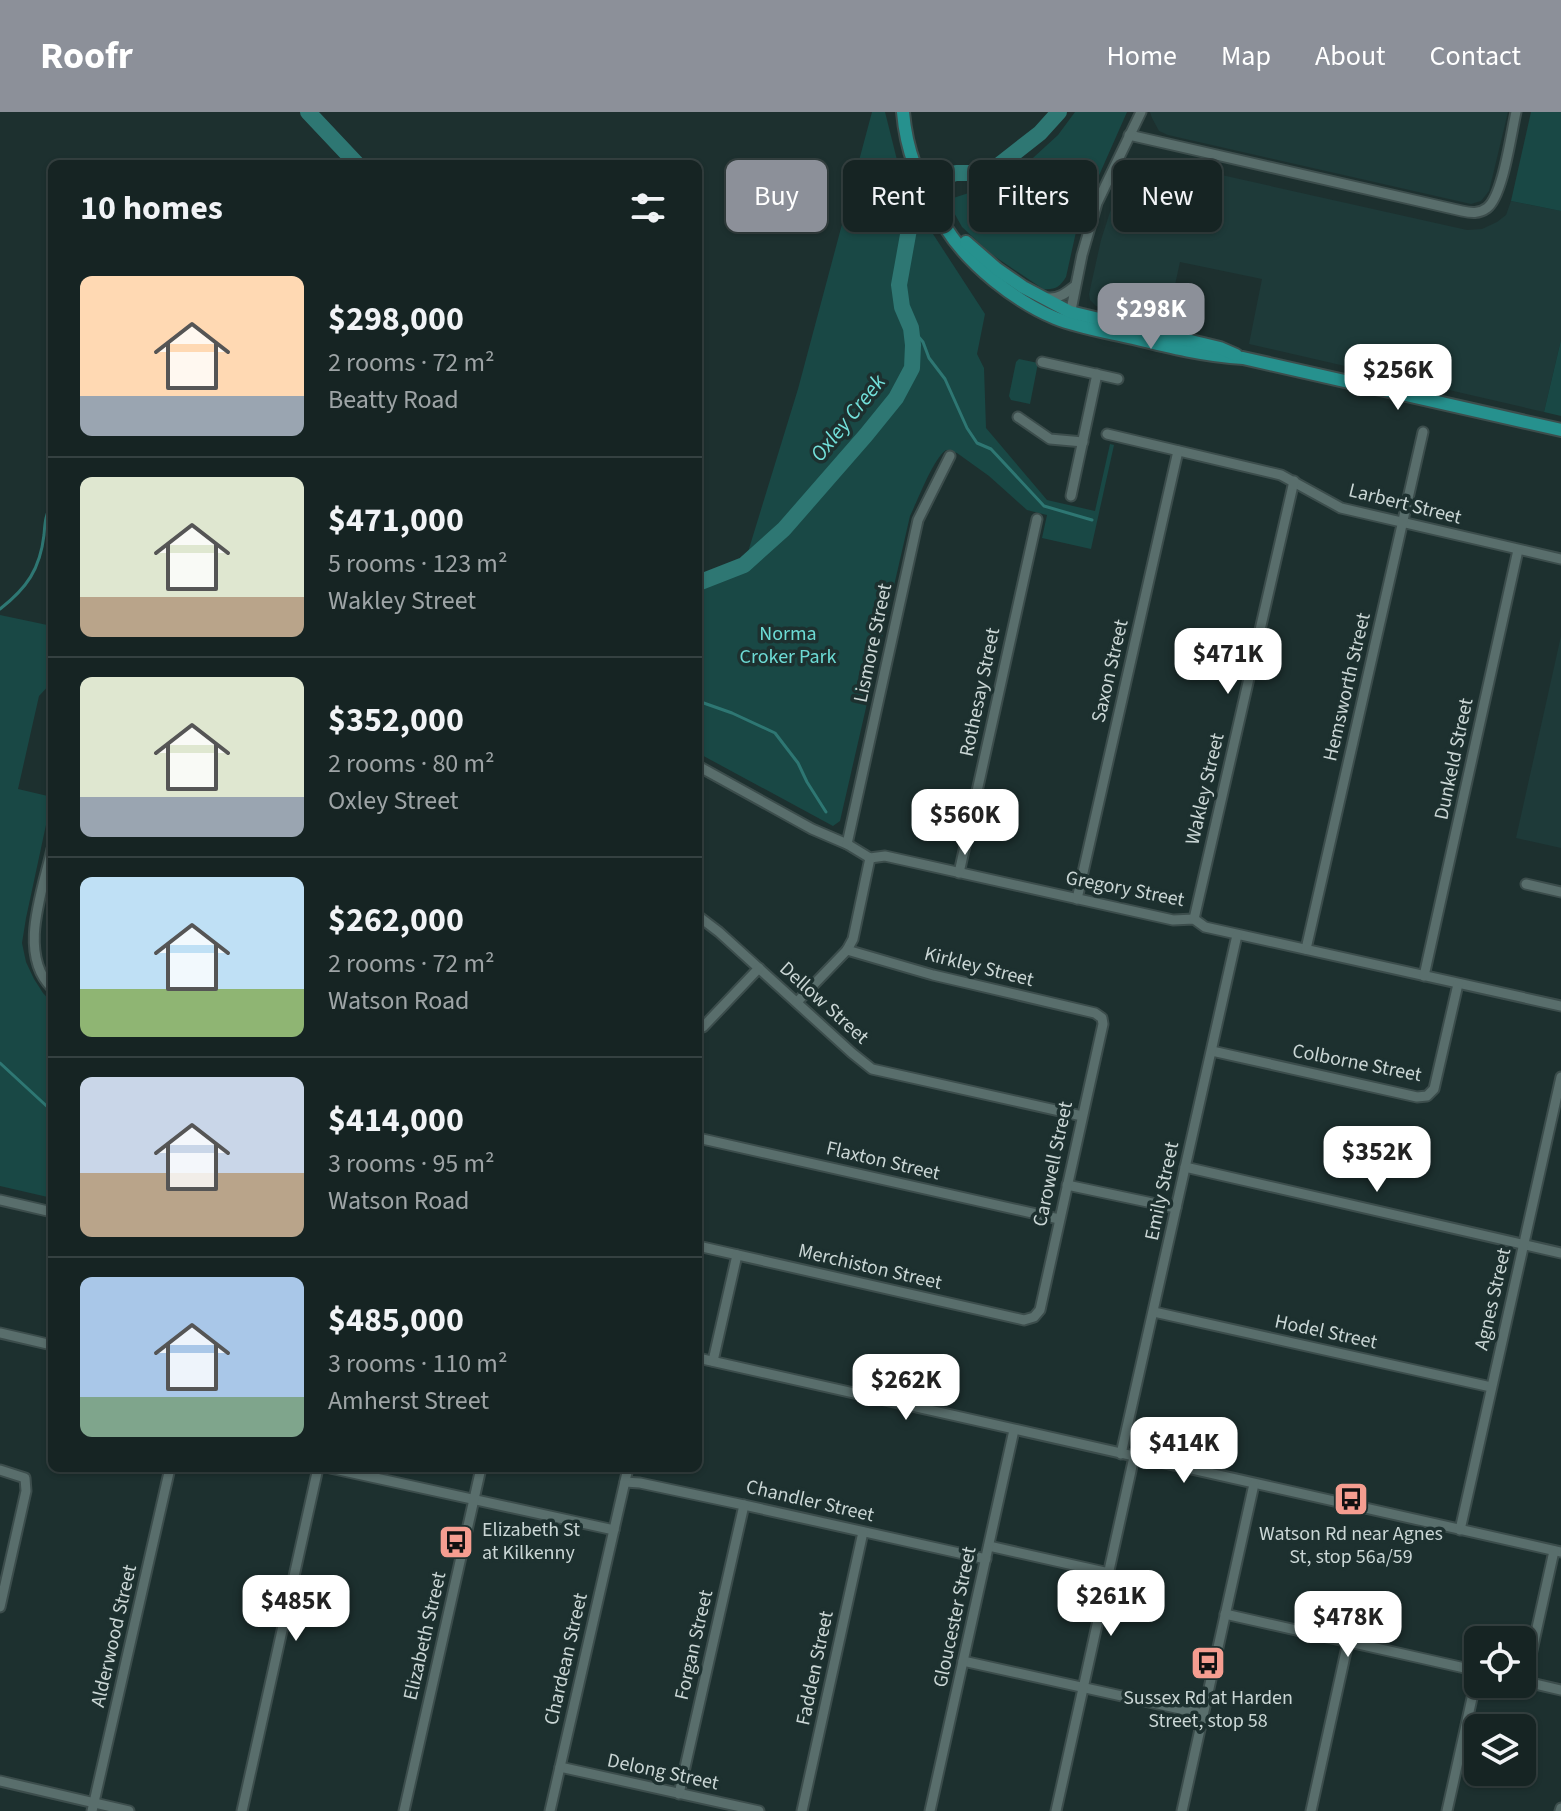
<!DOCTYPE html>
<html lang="en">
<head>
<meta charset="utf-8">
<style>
  :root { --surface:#162423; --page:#233030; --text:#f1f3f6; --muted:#9ea4a6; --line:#354141; --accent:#8c9099 }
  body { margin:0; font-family:"Source Sans 3",sans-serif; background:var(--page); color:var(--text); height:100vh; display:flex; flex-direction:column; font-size:30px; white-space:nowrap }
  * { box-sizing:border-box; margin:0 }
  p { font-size:26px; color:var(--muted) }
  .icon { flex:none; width:44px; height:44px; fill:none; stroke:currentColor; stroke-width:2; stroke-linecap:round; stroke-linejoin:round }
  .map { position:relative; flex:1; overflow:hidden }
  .side { position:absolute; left:48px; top:48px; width:654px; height:1312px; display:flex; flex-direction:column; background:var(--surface); border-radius:12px; box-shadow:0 2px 6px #0004,0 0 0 2px var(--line) }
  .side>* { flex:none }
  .top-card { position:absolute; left:726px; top:48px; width:714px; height:72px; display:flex; gap:16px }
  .fabs { position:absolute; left:1464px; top:1514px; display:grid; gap:16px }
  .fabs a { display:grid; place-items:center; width:72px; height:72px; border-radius:12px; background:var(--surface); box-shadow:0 2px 6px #0004,0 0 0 2px var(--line); font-size:40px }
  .price { position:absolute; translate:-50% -68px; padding:0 18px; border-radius:16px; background:#fff; color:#222; font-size:26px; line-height:52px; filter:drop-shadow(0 2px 4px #0008) }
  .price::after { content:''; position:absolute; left:50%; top:48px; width:24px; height:18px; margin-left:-12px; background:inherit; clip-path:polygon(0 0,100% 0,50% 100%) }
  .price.active { background:var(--accent); color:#fff }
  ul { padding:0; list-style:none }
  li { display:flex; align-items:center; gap:24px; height:200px; padding:0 32px }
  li+li { border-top:2px solid var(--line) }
  li span { display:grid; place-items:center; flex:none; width:224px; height:160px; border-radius:12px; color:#555 }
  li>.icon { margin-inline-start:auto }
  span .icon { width:96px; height:96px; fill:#fffc; stroke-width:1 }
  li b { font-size:34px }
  h2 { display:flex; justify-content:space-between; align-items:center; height:96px; padding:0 32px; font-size:34px }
  .pill { padding:0 28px; border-radius:12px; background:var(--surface); box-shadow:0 2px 6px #0004,0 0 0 2px var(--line); font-size:28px; line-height:72px }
  .pill.active { background:var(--accent); color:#fff }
  header { display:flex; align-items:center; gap:48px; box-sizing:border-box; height:112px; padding:0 40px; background:var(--accent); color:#fff }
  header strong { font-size:38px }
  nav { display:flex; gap:44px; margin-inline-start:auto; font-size:28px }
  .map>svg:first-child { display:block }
</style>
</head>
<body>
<header>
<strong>Roofr</strong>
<nav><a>Home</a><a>Map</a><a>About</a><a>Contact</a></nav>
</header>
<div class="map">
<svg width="1561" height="1699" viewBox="0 0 1561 1699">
  <rect width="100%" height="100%" fill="#1d302f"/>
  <!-- built -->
  <g fill="#1e3a39">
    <path d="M1150,0H1508L1489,79L1481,89L1471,92L1168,23L1159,19L1152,6Z"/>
    <path d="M1150,47L1467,118L1482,117L1497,110L1506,103L1511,89L1561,99V228L1544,300L1249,232L1262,167L1180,150L1165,219L1096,194L1090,188L1089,182L1101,128L1110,100L1129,60L1136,49Z"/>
    <path d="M1561,524V736L1516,726Z"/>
  </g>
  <!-- green -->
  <g fill="#194845">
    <path d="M872,0H885L897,48L933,122L985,202L977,242L984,256L986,316L1047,388L1095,399L1110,332L1114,333L1091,437L1042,426L1047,403L1027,398L989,364L957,341L946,338C933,347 918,388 910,404L840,709L833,714L698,641V471L744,453L798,277Z"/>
    <path d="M1075,0H1127L1078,111L1066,165C1060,175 1055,178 1043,177L991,142L962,115L947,88L1009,68L1058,23Z"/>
    <path d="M1531,0H1561V99L1511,89Z"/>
    <path d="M1561,228V304L1544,300Z"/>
    <path d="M1019,247L1038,251L1030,292L1011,288L1009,284L1016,250Z"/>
    <path d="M0,503L52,514V570L39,584L18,677L52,685L26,806L22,831L26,850L34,867L43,881L52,891V1086L0,1074Z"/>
  </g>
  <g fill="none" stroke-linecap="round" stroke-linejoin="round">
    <!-- stream -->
    <g stroke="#2e7773" stroke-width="3">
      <path d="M911,216L923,230L929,246L945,267L967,316L977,331L991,337L1044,394L1092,408"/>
      <path d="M0,497C27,476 40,457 44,423C45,411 45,403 52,392"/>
      <path d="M698,589L732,601L775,621L798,651L807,670L826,700"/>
      <path d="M0,951L52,999"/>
    </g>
    <!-- river -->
    <g stroke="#2e7773" stroke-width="16">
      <path d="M308,0L357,52"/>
      <path d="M698,471L744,453L784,417L866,323L896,286L912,256L913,233L911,216L902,195L899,173L911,106L923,83L941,66L956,61H975L999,53L1040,21L1059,0"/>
    </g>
    <!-- minor casing -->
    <g stroke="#3c4d4c" stroke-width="13">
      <g id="minor">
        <path d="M1129,23L1462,99C1471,101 1479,102 1487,96C1503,84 1511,22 1516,0"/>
        <path d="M1048,186C1059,187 1066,181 1075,174"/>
        <path d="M1070,203L1082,143L1097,91L1141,0"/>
        <path d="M1042,250L1118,267"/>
        <path d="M1018,305L1050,327L1083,330"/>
        <path d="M1107,322L1281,363L1341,396L1561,447"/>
        <path d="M1071,384L1097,262"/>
        <path d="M698,654L812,717L847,732L870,746L885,744L1173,808L1194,807L1205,815L1561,894"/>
        <path d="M847,732L918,408L950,344"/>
        <path d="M52,737C43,778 17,842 52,876"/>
        <path d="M959,761L1037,407"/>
        <path d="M1526,772L1561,780"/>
        <path d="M1077,787L1178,339"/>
        <path d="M698,804L719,820L852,941L872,957L1082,1004"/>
        <path d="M1194,807L1294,369"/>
        <path d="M1306,837L1423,320"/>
        <path d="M1424,864L1518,438"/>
        <path d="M797,890L847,838L853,827L870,746"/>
        <path d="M703,915L759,856"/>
        <path d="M1212,939L1417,985L1427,984L1434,977L1458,872"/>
        <path d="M698,1026L1059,1107"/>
        <path d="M1185,1055L1561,1141"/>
        <path d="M1067,1073L1176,1096"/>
        <path d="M0,1088L52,1100"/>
        <path d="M698,1134L1024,1208L1034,1205L1040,1198L1103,912L1102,906L1095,901L933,863L847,838"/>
        <path d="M1154,1200L1491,1275"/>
        <path d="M0,1221L52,1233"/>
        <path d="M698,1246L1561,1440"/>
        <path d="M713,1249L737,1143"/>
        <path d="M1121,1342L1237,823"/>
        <path d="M330,1356L614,1418"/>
        <path d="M0,1358L25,1366L26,1379L0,1495"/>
        <path d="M625,1370L640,1371L744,1393L986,1447"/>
        <path d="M1460,1418L1561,965"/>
        <path d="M989,1434L1109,1461"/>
        <path d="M1225,1502L1478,1559"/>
        <path d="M963,1549L1203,1602"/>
        <path d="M1522,1569L1561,1578"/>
        <path d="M1525,1570L1554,1439"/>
        <path d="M560,1655L759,1699"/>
        <path d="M0,1669L129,1699"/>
        <path d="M679,1682L744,1393"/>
        <path d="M92,1699L170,1356"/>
        <path d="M242,1699L318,1356"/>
        <path d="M404,1699L481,1356"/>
        <path d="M550,1699L628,1356"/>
        <path d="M802,1699L863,1420"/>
        <path d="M930,1699L1014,1318"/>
        <path d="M1056,1699L1134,1345"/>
        <path d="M1182,1699L1254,1372"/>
        <path d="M1311,1699L1348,1530"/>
        <path d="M1447,1699L1478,1559"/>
        <path d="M1560,1699L1561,1696"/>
      </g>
    </g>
    <!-- major casing -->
    <g stroke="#3c4d4c" stroke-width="16">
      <g id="major">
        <path d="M903,0C906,35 918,70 939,98"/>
        <path d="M936,94C939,101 942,109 946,116C969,153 1015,189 1055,206C1080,216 1107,220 1133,226C1169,235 1206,244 1243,246L1561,318"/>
        <path d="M966,130L997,157L1023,175L1070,200L1220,236L1236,243"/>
      </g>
    </g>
    <!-- minor -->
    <use href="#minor" stroke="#596e6c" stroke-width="9"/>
    <!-- major -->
    <use href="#major" stroke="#26918e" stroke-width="12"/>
  </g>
  <!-- icons -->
  <defs>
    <g id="bus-square" transform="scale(1.8)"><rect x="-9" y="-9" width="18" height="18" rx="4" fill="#f59d90" stroke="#1d302f"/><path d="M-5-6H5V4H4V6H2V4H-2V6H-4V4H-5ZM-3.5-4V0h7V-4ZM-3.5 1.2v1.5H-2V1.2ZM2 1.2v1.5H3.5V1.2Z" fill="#111"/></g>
  </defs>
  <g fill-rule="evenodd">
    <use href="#bus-square" x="1351" y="1387"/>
    <use href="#bus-square" x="456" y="1430"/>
    <use href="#bus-square" x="1208" y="1551"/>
  </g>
  <g text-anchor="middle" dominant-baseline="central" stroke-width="7" stroke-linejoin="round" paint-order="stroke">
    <!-- street labels -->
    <g font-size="20" fill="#cad6d5" stroke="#1d302f">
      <text transform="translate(1405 392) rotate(14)">Larbert Street</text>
      <text transform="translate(873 531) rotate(-78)">Lismore Street</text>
      <text transform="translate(1110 559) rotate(-77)">Saxon Street</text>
      <text transform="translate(1347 575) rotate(-77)">Hemsworth Street</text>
      <text transform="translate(980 580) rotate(-78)">Rothesay Street</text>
      <text transform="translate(1454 647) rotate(-78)">Dunkeld Street</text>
      <text transform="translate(1205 677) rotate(-77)">Wakley Street</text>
      <text transform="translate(1125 777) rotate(11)">Gregory Street</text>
      <text transform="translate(979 855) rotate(14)">Kirkley Street</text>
      <text transform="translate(824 891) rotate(42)">Dellow Street</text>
      <text transform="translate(1357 951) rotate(11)">Colborne Street</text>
      <text transform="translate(883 1049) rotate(13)">Flaxton Street</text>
      <text transform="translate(1053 1052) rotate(-78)">Carowell Street</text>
      <text transform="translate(1162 1079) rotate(-78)">Emily Street</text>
      <text transform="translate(870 1155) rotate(13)">Merchiston Street</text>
      <text transform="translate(1493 1187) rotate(-77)">Agnes Street</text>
      <text transform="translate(1326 1220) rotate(12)">Hodel Street</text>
      <text transform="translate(810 1389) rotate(13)">Chandler Street</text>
      <text transform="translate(955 1505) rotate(-78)">Gloucester Street</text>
      <text transform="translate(114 1524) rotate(-77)">Alderwood Street</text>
      <text transform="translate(425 1524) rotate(-77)">Elizabeth Street</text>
      <text transform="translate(694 1533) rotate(-77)">Forgan Street</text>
      <text transform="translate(566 1547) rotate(-77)">Chardean Street</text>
      <text transform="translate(815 1556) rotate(-78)">Fadden Street</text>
      <text transform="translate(663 1660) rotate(12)">Delong Street</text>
    </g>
    <!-- park labels -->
    <g font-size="20" fill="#6ddbd5" stroke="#1d302f">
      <text x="788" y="522">Norma<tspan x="788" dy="23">Croker Park</tspan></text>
    </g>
    <!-- poi labels -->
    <g font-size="20" fill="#cad6d5" stroke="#1d302f">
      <text x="482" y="1418" text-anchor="start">Elizabeth St<tspan x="482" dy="23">at Kilkenny</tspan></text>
      <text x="1351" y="1422">Watson Rd near Agnes<tspan x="1351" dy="23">St, stop 56a/59</tspan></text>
      <text x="1208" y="1586">Sussex Rd at Harden<tspan x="1208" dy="23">Street, stop 58</tspan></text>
    </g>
    <!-- water labels -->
    <g font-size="22" font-style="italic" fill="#73e1db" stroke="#1d302f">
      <text transform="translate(848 306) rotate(-51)">Oxley Creek</text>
    </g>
  </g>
</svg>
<div class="fabs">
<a><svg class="icon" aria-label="locate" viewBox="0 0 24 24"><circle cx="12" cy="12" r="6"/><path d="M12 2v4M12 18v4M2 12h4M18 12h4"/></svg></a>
<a><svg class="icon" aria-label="layers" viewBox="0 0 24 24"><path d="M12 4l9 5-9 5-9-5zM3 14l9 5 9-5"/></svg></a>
</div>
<b class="price active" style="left:1151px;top:239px">$298K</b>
<b class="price" style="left:1398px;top:300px">$256K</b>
<b class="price" style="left:1228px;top:584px">$471K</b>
<b class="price" style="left:965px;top:745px">$560K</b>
<b class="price" style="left:1377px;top:1082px">$352K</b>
<b class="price" style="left:906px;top:1310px">$262K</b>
<b class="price" style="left:1184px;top:1373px">$414K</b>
<b class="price" style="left:1111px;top:1526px">$261K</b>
<b class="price" style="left:296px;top:1531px">$485K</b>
<b class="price" style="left:1348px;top:1547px">$478K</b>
<div class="top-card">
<a class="pill active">Buy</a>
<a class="pill">Rent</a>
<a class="pill">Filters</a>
<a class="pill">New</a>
</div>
<section class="side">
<h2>10 homes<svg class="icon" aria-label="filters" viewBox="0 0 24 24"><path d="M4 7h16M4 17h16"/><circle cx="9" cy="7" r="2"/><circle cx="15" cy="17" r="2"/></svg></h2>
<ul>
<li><span style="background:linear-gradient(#ffd9b3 75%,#9aa5b1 0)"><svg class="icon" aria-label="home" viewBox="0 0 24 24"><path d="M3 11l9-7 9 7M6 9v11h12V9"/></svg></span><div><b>$298,000</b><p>2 rooms · 72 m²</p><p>Beatty Road</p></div></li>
<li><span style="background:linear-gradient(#dfe7d0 75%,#b9a48a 0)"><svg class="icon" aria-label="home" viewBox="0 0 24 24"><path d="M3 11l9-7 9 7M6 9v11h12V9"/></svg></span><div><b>$471,000</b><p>5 rooms · 123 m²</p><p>Wakley Street</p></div></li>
<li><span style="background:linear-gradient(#dfe7d0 75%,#9aa5b1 0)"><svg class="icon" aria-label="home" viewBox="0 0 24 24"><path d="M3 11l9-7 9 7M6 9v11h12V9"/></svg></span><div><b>$352,000</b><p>2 rooms · 80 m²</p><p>Oxley Street</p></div></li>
<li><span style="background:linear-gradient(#bfe0f5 70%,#8fb573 0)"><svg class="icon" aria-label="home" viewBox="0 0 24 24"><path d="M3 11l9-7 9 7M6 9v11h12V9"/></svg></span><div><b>$262,000</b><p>2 rooms · 72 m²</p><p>Watson Road</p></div></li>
<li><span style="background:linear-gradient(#c9d6e8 60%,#b9a48a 0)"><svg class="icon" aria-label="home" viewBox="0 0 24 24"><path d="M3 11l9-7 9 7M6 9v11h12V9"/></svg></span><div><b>$414,000</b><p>3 rooms · 95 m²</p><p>Watson Road</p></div></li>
<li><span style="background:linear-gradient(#a9c7e8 75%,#7fa58c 0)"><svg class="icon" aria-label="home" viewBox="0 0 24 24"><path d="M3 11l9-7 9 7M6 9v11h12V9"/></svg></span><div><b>$485,000</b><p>3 rooms · 110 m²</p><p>Amherst Street</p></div></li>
</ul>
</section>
</div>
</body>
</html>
